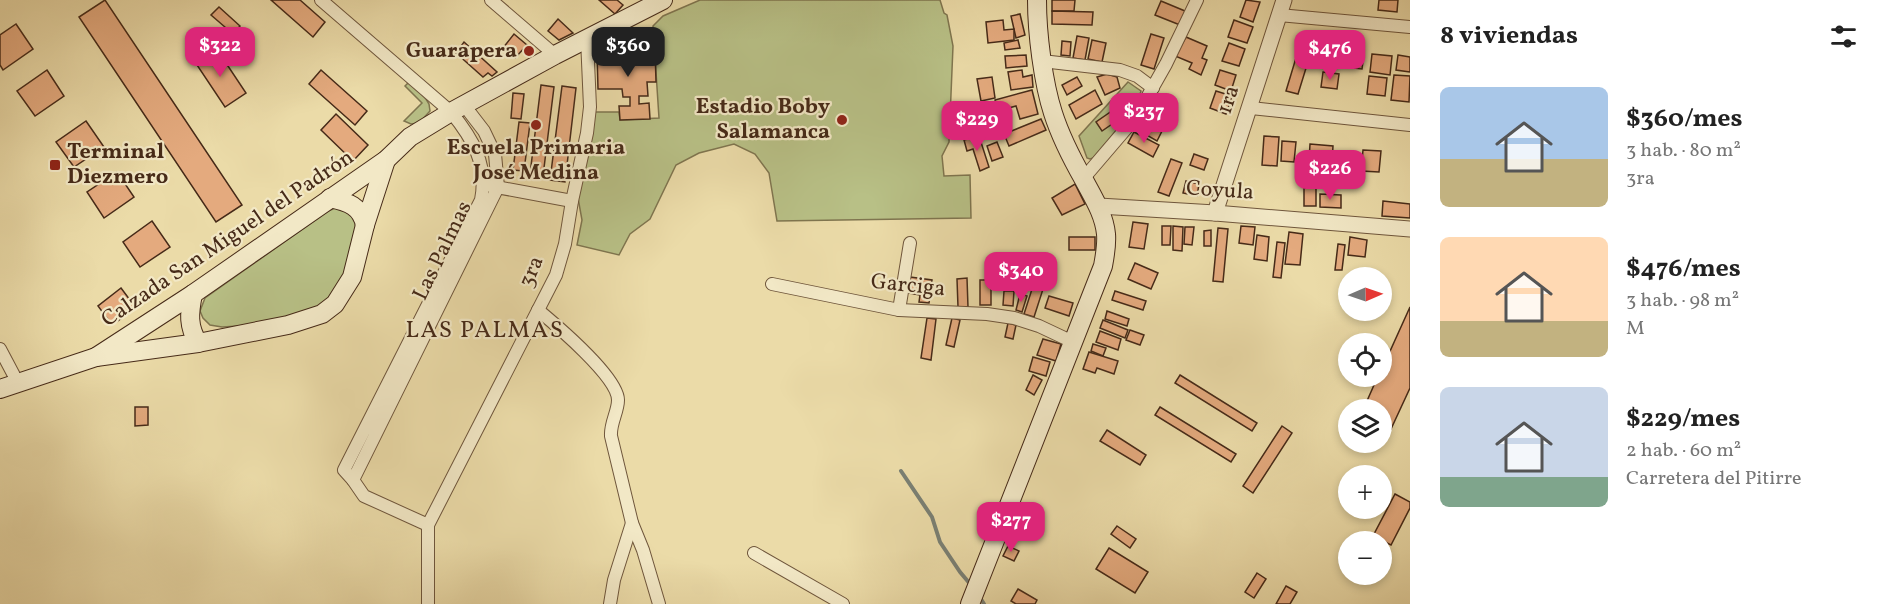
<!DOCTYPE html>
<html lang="es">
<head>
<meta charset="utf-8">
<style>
  :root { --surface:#fff; --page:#f6f6f6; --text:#222; --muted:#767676; --accent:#db2777 }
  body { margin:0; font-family:Vollkorn,serif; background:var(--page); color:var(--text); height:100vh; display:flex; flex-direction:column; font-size:22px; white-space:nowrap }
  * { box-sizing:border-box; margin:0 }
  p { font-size:20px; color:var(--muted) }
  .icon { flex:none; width:33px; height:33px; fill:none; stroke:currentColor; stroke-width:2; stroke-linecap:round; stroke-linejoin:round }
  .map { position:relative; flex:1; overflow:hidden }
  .panel { display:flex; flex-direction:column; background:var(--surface); width:480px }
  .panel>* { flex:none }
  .needle { width:39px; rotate:88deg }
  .fabs { position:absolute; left:1338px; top:267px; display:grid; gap:12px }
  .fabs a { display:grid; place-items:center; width:54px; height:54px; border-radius:50%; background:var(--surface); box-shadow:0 3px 9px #0003; font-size:30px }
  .price { position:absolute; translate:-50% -51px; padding:0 14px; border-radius:12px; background:var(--accent); color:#fff; font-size:20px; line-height:39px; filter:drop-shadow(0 2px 3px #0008) }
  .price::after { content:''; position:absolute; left:50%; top:36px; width:18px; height:14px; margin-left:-9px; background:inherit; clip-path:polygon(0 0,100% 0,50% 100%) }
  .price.selected { background:#222; color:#fff }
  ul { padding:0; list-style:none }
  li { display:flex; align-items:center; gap:18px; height:150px; padding:0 30px }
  li span { display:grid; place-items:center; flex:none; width:168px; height:120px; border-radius:9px; color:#555 }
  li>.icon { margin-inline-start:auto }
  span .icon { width:72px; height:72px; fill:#fffc; stroke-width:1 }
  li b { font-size:26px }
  h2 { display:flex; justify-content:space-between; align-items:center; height:72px; padding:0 30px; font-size:26px }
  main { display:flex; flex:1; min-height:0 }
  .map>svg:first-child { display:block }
</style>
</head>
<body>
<main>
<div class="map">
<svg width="1410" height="604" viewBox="0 0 1410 604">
  <rect width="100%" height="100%" fill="#ebdba8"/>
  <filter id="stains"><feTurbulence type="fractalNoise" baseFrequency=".00333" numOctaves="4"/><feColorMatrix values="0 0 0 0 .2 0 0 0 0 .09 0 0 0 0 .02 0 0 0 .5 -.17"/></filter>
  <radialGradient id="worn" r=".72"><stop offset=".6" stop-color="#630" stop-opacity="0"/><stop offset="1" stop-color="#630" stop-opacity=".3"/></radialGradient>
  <!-- green -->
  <g fill="#b8c086" stroke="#7f754f" stroke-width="1.5">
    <path d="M700,0H940L944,13L947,15L953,46L949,142L942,156L944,176L970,175L971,218L777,221L769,173L755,154L734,144L699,153L676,165L650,219L630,234L619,255L577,245L582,220L578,198L594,112H619L620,120L659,118L653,26L663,16Z"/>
    <path d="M410,81L426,99L429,104L430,111L419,123L411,124L404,121L422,103L405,86Z"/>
    <path d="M1128,82L1141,91L1135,108L1093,158L1090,159L1087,158L1079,136Z"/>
    <path d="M338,207L349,209L357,223L355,242L337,293L319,308L271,324L222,327L210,325L203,318L200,311L205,298L328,211Z"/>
  </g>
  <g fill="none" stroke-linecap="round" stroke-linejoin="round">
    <!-- stream -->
    <g stroke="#7a8074" stroke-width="4">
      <path d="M901,471L932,517L940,542L960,572L971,585"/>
      <path d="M979,596L984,604"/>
    </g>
  </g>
  <!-- building -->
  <g fill="#e4aa7e" stroke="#462a18" stroke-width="1.5">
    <path d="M105,0L242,205L216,222L79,17Z"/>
    <path d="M271,0H300L325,22L313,37Z"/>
    <path d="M599,0H617L623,5L615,14Z"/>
    <path d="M1052,0H1075L1074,11H1052Z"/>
    <path d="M1246,0L1260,2L1253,22L1240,17Z"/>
    <path d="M1379,0H1398L1397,12L1378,10Z"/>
    <path d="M1161,1L1185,11L1180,25L1155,15Z"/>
    <path d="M219,7L240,26L233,34L211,15Z"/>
    <path d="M1052,11L1093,12L1092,25L1052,24Z"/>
    <path d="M1020,14L1025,35L1016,38L1011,16Z"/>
    <path d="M558,19L573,33L559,40L548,31Z"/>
    <path d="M1003,20L1004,30L1014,29V40L988,43L986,22Z"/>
    <path d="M1234,20L1253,27L1247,43L1228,37Z"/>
    <path d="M16,24L33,49L3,70L0,65V35Z"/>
    <path d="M514,34L527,45L515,58L503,48Z"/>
    <path d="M1151,34L1164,38L1154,69L1141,65Z"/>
    <path d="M1077,36L1089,38L1085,60L1073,58Z"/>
    <path d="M1186,37L1207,46L1202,58L1207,60L1201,75L1189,69L1192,63L1175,56Z"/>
    <path d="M1018,40L1020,48L1005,50L1004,43Z"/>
    <path d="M1092,40L1106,43L1102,62L1088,59Z"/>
    <path d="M1062,41L1071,42L1070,56L1061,55Z"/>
    <path d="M464,42L497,72L492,76L488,73L483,77L456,53Z"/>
    <path d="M1229,43L1245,49L1239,66L1222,61Z"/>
    <path d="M216,48L246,93L225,107L195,62Z"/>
    <path d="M1299,48L1311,52L1298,94L1286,91Z"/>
    <path d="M655,49L656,82H647L648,96H639V104L649,103L650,119L620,120L619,106H630V97H623L622,89H598L597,51Z"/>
    <path d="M1347,52L1364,54L1362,69L1345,67Z"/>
    <path d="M1372,54L1392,56L1390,75L1370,72Z"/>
    <path d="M1026,55L1027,66L1006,68L1005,56Z"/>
    <path d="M1398,55L1410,57V72L1396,70Z"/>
    <path d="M47,70L64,96L35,116L17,91Z"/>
    <path d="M321,70L367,111L355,125L309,84Z"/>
    <path d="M1022,70L1023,77L1032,75L1033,87L1011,90L1008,72Z"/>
    <path d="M1220,70L1236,75L1231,91L1215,85Z"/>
    <path d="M1323,72L1339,74L1337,89L1321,87Z"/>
    <path d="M1107,74L1117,77L1120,88L1105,95L1097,77Z"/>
    <path d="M1394,75L1410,76L1409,102L1391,100Z"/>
    <path d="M1369,76L1387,78L1385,96L1367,94Z"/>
    <path d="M992,77L995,98L981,101L977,79Z"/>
    <path d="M1077,77L1082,86L1067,95L1062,85Z"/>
    <path d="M541,85L554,87L543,176L530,174Z"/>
    <path d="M562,86L576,88L565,182L550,180Z"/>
    <path d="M1032,90L1038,114L1020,119L1016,106L998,111L995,100Z"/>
    <path d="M1095,90L1102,104L1076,119L1069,105Z"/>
    <path d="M1216,91L1232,96L1226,114L1210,108Z"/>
    <path d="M513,93L524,94L521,119L511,118Z"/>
    <path d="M1119,106L1125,115L1102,131L1096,122Z"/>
    <path d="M336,114L368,145L353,161L321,130Z"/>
    <path d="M1041,119L1046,130L1009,146L1004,134Z"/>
    <path d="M1140,120L1162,131L1157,141L1136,129Z"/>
    <path d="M86,121L104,147L74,167L56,142Z"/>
    <path d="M519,122L530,123L524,171L513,170Z"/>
    <path d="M1134,132L1159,145L1153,157L1128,143Z"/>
    <path d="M979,136L989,167L980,171L973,149L967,151L964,140Z"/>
    <path d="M1264,136L1279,137L1277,166L1262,165Z"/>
    <path d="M1282,141L1296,142L1294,162L1281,161Z"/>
    <path d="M997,142L1003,157L992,161L987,146Z"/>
    <path d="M1310,144L1333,146L1332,163L1309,161Z"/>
    <path d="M1363,150L1381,151L1379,172L1361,171Z"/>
    <path d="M1194,154L1208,159L1204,170L1190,165Z"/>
    <path d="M1171,159L1182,163L1169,196L1158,192Z"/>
    <path d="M117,172L134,197L104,218L87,192Z"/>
    <path d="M1186,181L1199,184L1197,196L1183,193Z"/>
    <path d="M1075,184L1085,204L1062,215L1052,198Z"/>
    <rect x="1304" y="188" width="12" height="18"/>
    <path d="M1320,194L1341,195V208L1320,207Z"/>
    <path d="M1383,201L1410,204V218L1382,216Z"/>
    <path d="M152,221L170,247L140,267L123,242Z"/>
    <path d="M1133,222L1148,224L1144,249L1129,247Z"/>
    <path d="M1162,226H1171L1170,245H1162Z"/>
    <path d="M1173,226L1183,227L1182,251L1173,250Z"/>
    <path d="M1241,226L1255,227L1253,245L1239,243Z"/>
    <path d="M1185,227H1194L1192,245L1184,244Z"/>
    <path d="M1218,228L1228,229L1223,282L1213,281Z"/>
    <path d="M1211,230V246H1204V231Z"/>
    <path d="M1289,232L1303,234L1300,265L1285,264Z"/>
    <path d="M1257,235L1269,237L1267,261L1254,259Z"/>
    <rect x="1069" y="237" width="26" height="13"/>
    <path d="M1350,237L1367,240L1365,257L1348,255Z"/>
    <path d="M1277,242L1285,243L1281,278L1273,277Z"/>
    <path d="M1338,244L1345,245L1342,270H1335Z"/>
    <path d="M1135,263L1158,273L1151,289L1128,279Z"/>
    <path d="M910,277L932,280L929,303L919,302L920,295L908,293Z"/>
    <path d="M967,278L968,307H958L957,279Z"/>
    <rect x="980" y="280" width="11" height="25"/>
    <path d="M1034,283L1044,286L1034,317L1024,314Z"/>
    <path d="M121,288L136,308L112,325L98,306Z"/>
    <path d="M1004,291H1014L1013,306L1003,305Z"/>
    <path d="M1115,291L1146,301L1143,310L1112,300Z"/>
    <path d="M1020,294L1027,296L1022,312L1016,310Z"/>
    <path d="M1049,296L1073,303L1069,316L1045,308Z"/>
    <path d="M1410,307V388L1391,429L1382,424V410H1363L1378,376H1382V369Z"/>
    <path d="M1107,311L1129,319L1127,326L1105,319Z"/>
    <path d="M927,318L936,319L931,360L921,358Z"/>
    <path d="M952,318L960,320L954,347L946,345Z"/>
    <path d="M1103,320L1128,330L1125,338L1100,328Z"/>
    <path d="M1008,323L1016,325L1013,339L1005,337Z"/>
    <path d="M1130,330L1144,335L1140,345L1126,340Z"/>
    <path d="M1100,331L1121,339L1118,350L1096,342Z"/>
    <path d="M1043,339L1061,344L1056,361L1037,355Z"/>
    <path d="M1093,344L1106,348L1103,356L1091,351Z"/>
    <path d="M1089,352L1118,361L1114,374L1097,368L1095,373L1083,369Z"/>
    <path d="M1033,357L1050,362L1046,376L1029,371Z"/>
    <path d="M1033,375L1042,380L1034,395L1026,390Z"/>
    <path d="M1180,375L1257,423L1252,431L1175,383Z"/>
    <path d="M135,407H148V425L135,426Z"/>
    <path d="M1160,407L1236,454L1231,462L1155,415Z"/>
    <path d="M1282,426L1292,433L1253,493L1243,486Z"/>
    <path d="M1107,430L1146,455L1140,465L1100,441Z"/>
    <path d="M1395,494L1410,502V508L1391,545L1373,536Z"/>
    <path d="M1117,526L1136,539L1130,548L1111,534Z"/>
    <path d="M1008,546L1019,551L1014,561L1003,556Z"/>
    <path d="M1109,548L1148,572L1135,593L1096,569Z"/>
    <path d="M1257,573L1266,579L1254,598L1245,592Z"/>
    <path d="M1286,586L1297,592L1290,604H1276Z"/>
    <path d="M1018,589L1037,600L1035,604H1016L1011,601Z"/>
  </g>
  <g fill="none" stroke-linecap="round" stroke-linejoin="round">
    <!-- minor casing -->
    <g stroke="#6f563c" stroke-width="14">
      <g id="minor">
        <path d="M321,0L451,112C473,139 488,164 481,200L344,470L353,480L498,187L495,154L484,131L464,105"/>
        <path d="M491,0L555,55"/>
        <path d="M1279,15L1410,27"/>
        <path d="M1042,61L1120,70L1137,76L1153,88"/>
        <path d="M1251,108L1410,125"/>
        <path d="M1083,179L1136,117L1166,64L1197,0"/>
        <path d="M491,186L572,201"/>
        <path d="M772,284L899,310L987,314L1014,318L1039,326L1073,342"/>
        <path d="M538,310C556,325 618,377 618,400C618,412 610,423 611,436L632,523L643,550L659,604"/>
        <path d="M899,310L910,243"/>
        <path d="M0,349L18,383"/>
        <path d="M353,480L364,496L428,525"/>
        <path d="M754,553L843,604"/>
        <path d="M428,604V525L556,275L565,244L572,201L587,133L590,107L587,39"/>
        <path d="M610,604L614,580L632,523"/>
      </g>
    </g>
    <!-- tertiary casing -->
    <g stroke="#6f563c" stroke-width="17">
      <g id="tertiary">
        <path d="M1099,206L1215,213L1410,229"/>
        <path d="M1215,213L1284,0"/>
      </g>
    </g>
    <!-- secondary casing -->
    <g stroke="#462a18" stroke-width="20">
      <g id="secondary">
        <path d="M330,198C348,202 361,206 365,225"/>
        <path d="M193,294C189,314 188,326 198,343"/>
        <path d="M96,357L193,294L386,160L410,137L451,112L555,55L663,0"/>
        <path d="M0,389L96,357L198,343L288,325L322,314L335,304L352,277L365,225L386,160"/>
        <path d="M970,604L1103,266C1105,255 1107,245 1106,234C1104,214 1093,197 1084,180C1072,159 1060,135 1053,113C1043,82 1037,33 1037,0"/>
      </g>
    </g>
    <!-- minor -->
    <use href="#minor" stroke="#f2e8c6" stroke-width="12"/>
    <!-- tertiary -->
    <use href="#tertiary" stroke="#f2e8c6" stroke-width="15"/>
    <!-- secondary -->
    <use href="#secondary" stroke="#f2e8c6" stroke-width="18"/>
  </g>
  <!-- markers -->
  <g fill="#8f2418" stroke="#f2e8c6" stroke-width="2">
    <circle cx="529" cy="51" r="6"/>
    <circle cx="842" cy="120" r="6"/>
    <circle cx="536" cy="125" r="6"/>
    <rect x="49" y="159" width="12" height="12" rx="3"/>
  </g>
  <g text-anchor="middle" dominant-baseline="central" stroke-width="4.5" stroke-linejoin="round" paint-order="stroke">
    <!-- poi labels -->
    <g font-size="22" font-weight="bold" fill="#462a18" stroke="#f2e8c6" text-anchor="end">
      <text x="517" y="51">Guarapera</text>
      <text x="830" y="107">Estadio Boby<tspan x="830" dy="25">Salamanca</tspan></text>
      <text x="536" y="148" text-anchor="middle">Escuela Primaria<tspan x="536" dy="25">José Medina</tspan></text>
      <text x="67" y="152" text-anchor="start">Terminal<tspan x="67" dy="25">Diezmero</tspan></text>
    </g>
    <!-- street labels -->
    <g font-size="22" fill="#462a18" stroke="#f2e8c6">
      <text transform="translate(1229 100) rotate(-72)">1ra</text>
      <text transform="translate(1220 191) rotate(4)">Coyula</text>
      <text transform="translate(228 239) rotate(-34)">Calzada San Miguel del Padrón</text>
      <text transform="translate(443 251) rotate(-64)">Las Palmas</text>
      <text transform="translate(532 272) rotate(-67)">3ra</text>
      <text transform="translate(908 286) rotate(6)">Garciga</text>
    </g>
    <!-- neighbourhood labels -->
    <g font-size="24" letter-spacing="1.5" fill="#462a18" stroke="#f2e8c6">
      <text x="485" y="331">LAS PALMAS</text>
    </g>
  </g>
  <rect width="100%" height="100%" filter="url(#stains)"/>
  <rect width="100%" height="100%" fill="url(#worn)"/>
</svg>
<div class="fabs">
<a><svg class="needle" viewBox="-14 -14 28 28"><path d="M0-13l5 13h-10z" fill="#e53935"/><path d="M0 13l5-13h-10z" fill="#767676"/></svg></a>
<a><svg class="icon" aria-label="locate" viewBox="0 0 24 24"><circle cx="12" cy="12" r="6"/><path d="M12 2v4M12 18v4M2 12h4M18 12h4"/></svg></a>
<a><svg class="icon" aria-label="layers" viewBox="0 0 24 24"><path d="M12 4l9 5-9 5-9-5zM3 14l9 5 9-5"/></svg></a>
<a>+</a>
<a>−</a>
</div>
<b class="price" style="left:220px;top:78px">$322</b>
<b class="price selected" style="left:628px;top:78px">$360</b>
<b class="price" style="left:1330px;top:81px">$476</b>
<b class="price" style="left:1144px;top:144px">$237</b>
<b class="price" style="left:977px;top:152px">$229</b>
<b class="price" style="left:1330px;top:201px">$226</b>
<b class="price" style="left:1021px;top:303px">$340</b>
<b class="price" style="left:1011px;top:553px">$277</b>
</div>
<section class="panel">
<h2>8 viviendas<svg class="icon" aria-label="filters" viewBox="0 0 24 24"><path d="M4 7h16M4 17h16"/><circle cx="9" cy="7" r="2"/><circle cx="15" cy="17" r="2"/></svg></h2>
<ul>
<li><span style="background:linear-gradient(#a9c7e8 60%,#c2b280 0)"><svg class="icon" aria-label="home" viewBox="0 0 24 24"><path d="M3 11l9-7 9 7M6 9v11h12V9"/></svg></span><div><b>$360/mes</b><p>3 hab. · 80 m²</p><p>3ra</p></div></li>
<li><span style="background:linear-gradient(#ffd9b3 70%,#c2b280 0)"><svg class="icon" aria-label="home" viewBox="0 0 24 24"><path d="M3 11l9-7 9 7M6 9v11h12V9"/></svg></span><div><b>$476/mes</b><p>3 hab. · 98 m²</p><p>M</p></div></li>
<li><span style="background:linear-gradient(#c9d6e8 75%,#7fa58c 0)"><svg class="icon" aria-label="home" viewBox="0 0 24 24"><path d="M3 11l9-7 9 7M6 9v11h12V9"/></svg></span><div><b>$229/mes</b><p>2 hab. · 60 m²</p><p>Carretera del Pitirre</p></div></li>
</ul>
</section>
</main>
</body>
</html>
